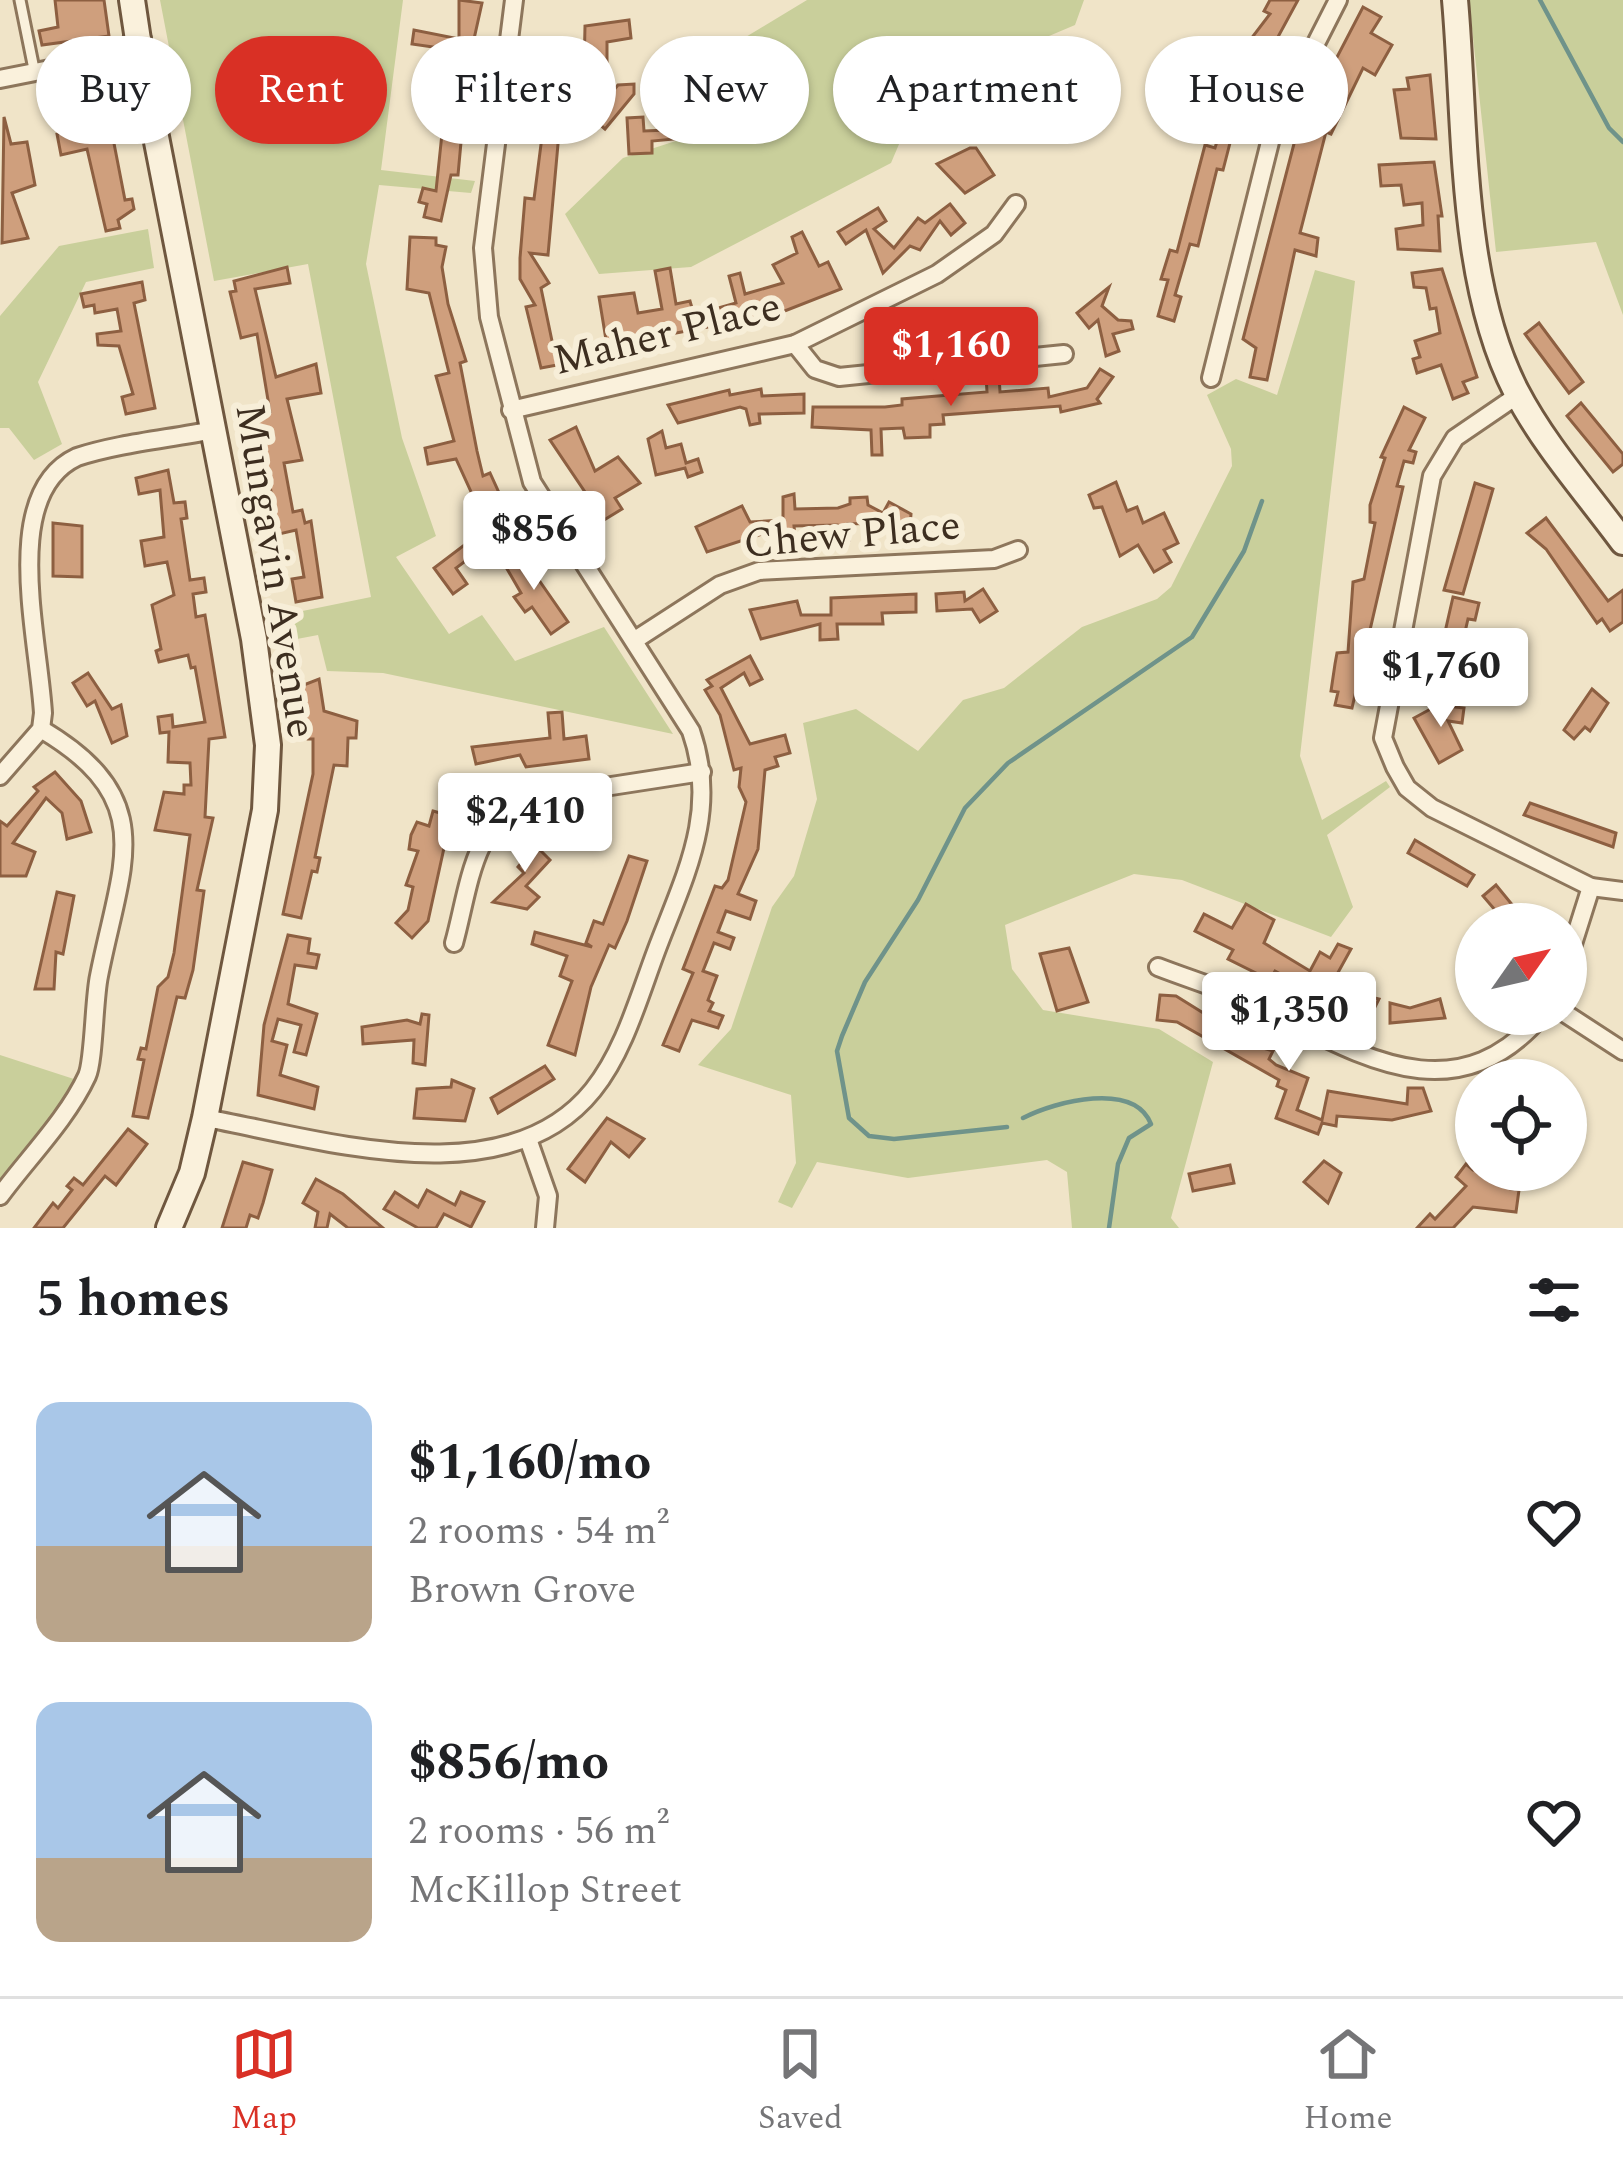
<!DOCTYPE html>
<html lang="en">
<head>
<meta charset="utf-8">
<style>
  :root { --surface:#fff; --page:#f2f2f2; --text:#202124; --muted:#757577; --line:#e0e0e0; --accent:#d93025 }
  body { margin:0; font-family:Spectral,serif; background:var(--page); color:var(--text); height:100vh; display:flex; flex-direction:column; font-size:45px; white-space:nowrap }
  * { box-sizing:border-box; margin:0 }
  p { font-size:39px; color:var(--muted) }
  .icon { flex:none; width:66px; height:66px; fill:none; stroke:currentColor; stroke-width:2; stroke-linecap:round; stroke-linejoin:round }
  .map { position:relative; height:1228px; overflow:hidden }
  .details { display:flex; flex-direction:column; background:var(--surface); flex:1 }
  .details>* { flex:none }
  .top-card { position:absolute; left:36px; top:36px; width:1551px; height:108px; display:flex; gap:24px }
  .needle { width:78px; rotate:56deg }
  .buttons { position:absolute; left:1455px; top:903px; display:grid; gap:24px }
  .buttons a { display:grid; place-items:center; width:132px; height:132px; border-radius:50%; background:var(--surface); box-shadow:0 3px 9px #0004; font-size:60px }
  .price { position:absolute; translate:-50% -102px; padding:0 27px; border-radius:12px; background:#fff; color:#222; font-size:39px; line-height:78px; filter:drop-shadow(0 3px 6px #0008) }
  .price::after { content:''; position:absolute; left:50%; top:72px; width:36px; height:27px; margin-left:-18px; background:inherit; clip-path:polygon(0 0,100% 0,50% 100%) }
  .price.selected { background:var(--accent); color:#fff }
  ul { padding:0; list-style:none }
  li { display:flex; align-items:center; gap:36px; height:300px; padding:0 36px }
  li span { display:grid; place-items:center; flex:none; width:336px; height:240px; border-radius:24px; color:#555 }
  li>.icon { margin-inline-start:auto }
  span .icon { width:144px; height:144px; fill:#fffc; stroke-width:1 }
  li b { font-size:51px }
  h2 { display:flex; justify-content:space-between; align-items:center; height:144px; padding:0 36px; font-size:51px }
  .pill { padding:0 42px; border-radius:54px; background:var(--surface); box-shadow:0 3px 9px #0004; font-size:42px; line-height:108px }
  .pill.selected { background:var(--accent); color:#fff }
  .menu { display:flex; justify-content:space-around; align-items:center; height:168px; border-top:3px solid var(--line); background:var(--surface); font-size:33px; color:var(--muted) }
  .menu a { display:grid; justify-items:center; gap:6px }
  .menu .selected { color:var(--accent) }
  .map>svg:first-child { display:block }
</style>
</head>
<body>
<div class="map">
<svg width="1623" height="1228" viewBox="0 0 1623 1228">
  <rect width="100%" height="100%" fill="#f0e4c8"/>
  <!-- green -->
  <g fill="#c9cf9b">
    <path d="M160,0H403L381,170L475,181L471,193L379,185L366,264L402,438L436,536L396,557L449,634L482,615L515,661L604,627L673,734L383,673L327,671L318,635L281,642L278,616L371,597L308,264L214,281Z"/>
    <path d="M807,0H1084L1075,25L922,90L891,163L691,267L599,274L565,214L623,158L713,129L706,61Z"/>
    <path d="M1469,0H1623V315L1596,242L1496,252Z"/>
    <path d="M148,229L154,268L86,282L38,382L62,444L34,460L9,428H0V316L59,246Z"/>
    <path d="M1315,270L1355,281L1300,756L1322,820L1386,781L1390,787L1327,835L1353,907L1331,937L1182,880L1134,874L1005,925L1012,969L1043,1010L1159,1029L1213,1062L1171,1218L1179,1228H1072L1067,1172L1047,1160L908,1178L817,1162L792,1208L778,1202L796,1163L791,1095L698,1065L731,1029L772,907L794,876L817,799L803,723L856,709L918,751L963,700L1004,688L1082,627L1157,599L1171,587L1232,466L1231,449L1207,395L1236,379L1277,395Z"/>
    <path d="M0,1055L80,1081L0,1189Z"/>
  </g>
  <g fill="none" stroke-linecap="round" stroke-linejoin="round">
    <!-- stream -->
    <g stroke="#6f938a" stroke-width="4.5">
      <path d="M1540,0L1609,128L1623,142"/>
      <path d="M1023,1118C1056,1101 1134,1081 1151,1124L1129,1138L1118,1164L1109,1228"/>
      <path d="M1007,1127L894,1139L869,1136L849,1118L837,1051L842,1036L865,982L918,900L965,808L1008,763L1192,637L1244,551L1262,501"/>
    </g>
  </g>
  <!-- building -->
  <g fill="#cf9f7d" stroke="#8d5f41" stroke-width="3">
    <path d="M55,0H104L109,36L42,45L39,31L58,27Z"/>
    <path d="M459,0L482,3L468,66L458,175H451L441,221L424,217L427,204L419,202L423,188L436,191L445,105L430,104L431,90L444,91L447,49L412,44L414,30L459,39Z"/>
    <path d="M1270,0H1298L1248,92L1222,78L1231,61L1242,66L1252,47L1247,44L1270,14L1264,11Z"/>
    <path d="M1363,7L1381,17L1371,33L1392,45L1375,75L1363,68L1331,134L1326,132L1300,233L1318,238L1316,256L1295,250L1267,380L1250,377L1256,348L1243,339L1296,136Z"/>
    <path d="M629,20L631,38L607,42V73L584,72L585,26Z"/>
    <path d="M1430,75L1436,139L1401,138L1394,90L1409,89L1407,78Z"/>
    <path d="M634,84V94L605,129L591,117L618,85Z"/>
    <path d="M95,91L101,128H111L125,200L132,199L134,209L118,220L120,228L106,231L87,149L61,155L57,134L68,131L63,100Z"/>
    <path d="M694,116L696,137L652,141V153L629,154L627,118L643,117L644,131L668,130L666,119Z"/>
    <path d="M4,117L11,144L27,142L35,185L12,193L28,238L2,243Z"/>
    <path d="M544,121L560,122L548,255L530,253L549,283L541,288L557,365L541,368L526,307L535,305L520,279V258L525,198L534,199Z"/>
    <path d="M1219,135L1231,139L1223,170L1217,169L1198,246L1190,244L1175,295L1181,297L1174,321L1158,316L1168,280L1161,279L1170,250L1177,252L1205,145L1215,148Z"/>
    <path d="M970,148H976L994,175L965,193L937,164Z"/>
    <path d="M1434,162L1442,216H1438L1440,251L1398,249L1396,229L1423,225L1422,203L1404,205L1401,185L1381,186L1379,165Z"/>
    <path d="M950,204L965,223L951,235L940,221L920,250L910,246L883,273L866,230L846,244L838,232L878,208L886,221L874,229L894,248L918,218L925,223Z"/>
    <path d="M802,232L819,266L828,262L841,289L777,314L607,346L599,297L634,293L638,313L662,309L655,271L670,268L676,304L690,301L694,315L736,303L729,276L740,273L745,294L783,283L773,265L797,253L792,237Z"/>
    <path d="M410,237L436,238V245L446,247L442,267L448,304L466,361L460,363L477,451L483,476L490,473L500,495L487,500L507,530L456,568L467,584L453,594L434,568L483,531L477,522L483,518L456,459L428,464L425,448L454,441L436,376L449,373L429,293L407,289Z"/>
    <path d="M287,267L290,283L255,289L276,377L316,364L321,393L287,399L302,460L284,463L293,512L302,510L305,523L311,521L322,597L296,602L292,579L304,577L296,530L279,534L257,417L270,412L257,334L241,338L230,292L236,291L234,281Z"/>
    <path d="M1442,269L1477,377L1463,382L1468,393L1453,399L1441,365L1417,373L1413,359L1420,357L1415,341L1440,333L1436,308L1430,309L1426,288L1414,287L1412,273Z"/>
    <path d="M142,282L145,300L134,303L155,408L126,414L122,397L133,394L119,346L98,345L97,334L121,331L117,309L95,313L94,305L84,307L81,294Z"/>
    <path d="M1109,287L1102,306L1118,320L1131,321L1133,329L1113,334L1119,351L1106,356L1098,320L1089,328L1077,313Z"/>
    <path d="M1539,323L1583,382L1569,393L1525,334Z"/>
    <path d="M1100,369L1113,377L1097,399L1100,403L1061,412L1060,406L943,415L944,424L930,425V437L905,438L903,428L881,429L882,455H872L871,430L812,427L813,407H885L902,405V399L987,392L986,376L999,375L1000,392L1048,388L1049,397L1087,388Z"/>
    <path d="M761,389L762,396L804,394V413L759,414L760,423L750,425L746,409L740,407L678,423L668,405L729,390L730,395Z"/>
    <path d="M1581,403L1623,454V464L1613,472L1567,416Z"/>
    <path d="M1404,407L1425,418L1409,450L1416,452L1413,463L1404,461L1397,486L1403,487L1352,708L1335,705L1338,692L1331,691L1335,664L1337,653L1348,652L1353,582L1364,579L1375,523L1370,522V505L1385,458L1381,457Z"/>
    <path d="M576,427L595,471L618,457L640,483L615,498L622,509L604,520L600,514L594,518L583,501L589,498L550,440Z"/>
    <path d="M662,431L666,448L681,444L686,463L698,459L702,472L688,477L685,468L656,475L648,439Z"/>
    <path d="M168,470L174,503L185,502L187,518L181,519L190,580L204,578L206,592L193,594L196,617L205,615L225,737L209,739L205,817L213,818L197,890L204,891L193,970L185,998L177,997L148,1118L133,1116L144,1060L138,1059L141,1048L146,1049L158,987L168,977L174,953L190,835L155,830L164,792L184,794V785H191L190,763L168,762L169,732L160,733L158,717L172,715L173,727L205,722L195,667L191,668L188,655L159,662L156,651L161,649L152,605L174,595L167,562L145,566L141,541L164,537L160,490L139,494L136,478Z"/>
    <path d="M1116,482L1127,511L1137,507L1143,523L1164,513L1178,543L1164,550L1171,562L1154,572L1138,545L1120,556L1102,507L1094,508L1089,495Z"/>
    <path d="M1475,483L1493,489L1463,594L1444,590Z"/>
    <path d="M794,494L795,509L838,508L850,504V498L867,497L868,505L883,513L889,502L911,514L909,540L880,523L848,524L849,540H837V525L794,526L795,536L766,538L765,533L707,552L696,527L742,506L750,522L783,520V497Z"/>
    <path d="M1546,518L1608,601L1623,590V622L1610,631L1602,619L1597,623L1546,549L1527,533Z"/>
    <path d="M53,523L82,526V577L53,576Z"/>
    <path d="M518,550L568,622L551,634L532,607L525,612L514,597L521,593L503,562Z"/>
    <path d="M983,589L997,611L980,622L972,609L937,611L936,594L964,592L965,601Z"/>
    <path d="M916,594V612L882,613L883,624H837L838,639L820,640V624L761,639L750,610L797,601L801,615H831V598Z"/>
    <path d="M1453,597L1479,603L1475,620L1468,619L1465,632L1455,630L1438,700L1421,697L1435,630L1445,632Z"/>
    <path d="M750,656L762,679L750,685L744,673L721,688L750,744L785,735L790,753L775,757L778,766L765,770L758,849L738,894L756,901L750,919L726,911L718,932L734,938L730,949L714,943L703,971L717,976L708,1000L713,1003L709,1011L723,1016L718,1028L692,1020L679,1051L663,1045L693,973L683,969L715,886L722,888L728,880L746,802L739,787L741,768L734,770L720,715L705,690L712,686L707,680Z"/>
    <path d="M88,673L112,709L121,705L127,736L112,743L95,701L87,706L73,683Z"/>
    <path d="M319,679L324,711L357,721L356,738H348L347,766L334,765L315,857L320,858L317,872L312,871L301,918L283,914L313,774V739H308L301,686Z"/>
    <path d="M1592,689L1608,703L1590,731L1585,727L1574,739L1564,730Z"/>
    <path d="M1438,705L1464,708L1462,723L1448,721L1462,750L1439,763L1414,718Z"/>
    <path d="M562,712L564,739L586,736L589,759L526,767L520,755L476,764L472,747L550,738L548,713Z"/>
    <path d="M55,772L81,801L91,832L67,839L62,813L46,798L13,843L35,852L26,876H0V821L7,826L38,791L34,787Z"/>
    <path d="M1530,803L1616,833L1613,847L1524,815Z"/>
    <path d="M433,811L451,816L428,921L412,938L396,923L408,910L413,887L406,885L418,851L409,849L411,835L417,822L429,826Z"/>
    <path d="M521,831L550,860L526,886L539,897L527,909L493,902L524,873L518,867L527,856L513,841Z"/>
    <path d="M1415,840L1474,875L1467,886L1408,853Z"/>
    <path d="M629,856L647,861L627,921L615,948L609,945L591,987L575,1055L548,1045L572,981L560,976L567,956L532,944L535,932L592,947L586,943L594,921L603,924Z"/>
    <path d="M1496,885L1528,924H1507L1483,896Z"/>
    <path d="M57,892L74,896L63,954L56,952L54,989H35Z"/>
    <path d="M1246,904L1274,920L1264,943L1310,971L1320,952L1330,958L1338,944L1351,949L1330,987L1379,999L1366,1025L1297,992L1300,985L1275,971L1270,980L1228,959L1233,950L1195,931L1204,914L1232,928Z"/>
    <path d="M288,935L310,939L308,953L319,955L316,968L295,965L288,1004L317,1014L306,1055L294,1052L301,1025L278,1019L272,1041L287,1045L280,1075L318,1087L314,1109L258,1095L264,1025Z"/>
    <path d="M1069,948L1088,1002L1057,1011L1040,954Z"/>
    <path d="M1160,995L1176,996L1229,1029L1232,1023L1244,1029L1239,1041L1273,1051L1269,1059L1276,1065L1308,1078L1297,1110L1322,1120L1328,1091L1407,1104L1408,1088H1423L1431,1111L1392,1120L1337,1116L1336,1126L1322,1123L1318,1134L1276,1118L1286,1090L1277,1086L1279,1080L1177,1022L1157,1020Z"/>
    <path d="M1440,999L1445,1018L1390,1023V1003L1410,1008Z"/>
    <path d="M422,1014L429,1015L425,1065L413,1063L414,1040L363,1044L362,1027L407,1020L420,1024Z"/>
    <path d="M545,1066L554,1079L498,1113L491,1098Z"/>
    <path d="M452,1080L474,1089L465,1121L414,1118L417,1089L451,1087Z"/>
    <path d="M607,1118L644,1139L629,1157L611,1142L585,1182L568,1169Z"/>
    <path d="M128,1129L147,1144L116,1185L105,1176L63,1228H34L53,1203L58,1208L72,1190L67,1186L74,1178L83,1185Z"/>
    <path d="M1324,1161L1341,1173L1328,1203L1304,1182Z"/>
    <path d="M243,1162L272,1170L263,1203L258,1218L250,1215L246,1228H222Z"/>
    <path d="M1466,1164L1473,1170L1513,1174L1511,1189L1519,1190L1516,1212L1473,1207L1453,1228H1417L1430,1214L1435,1219L1466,1186L1456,1177Z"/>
    <path d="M1230,1165L1234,1183L1193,1191L1189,1174Z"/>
    <path d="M316,1179L343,1194L383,1228H348L330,1214L327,1228H315L318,1212L303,1203Z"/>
    <path d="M427,1190L455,1205L461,1192L484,1202L471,1227L444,1214L436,1228H418L384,1209L395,1192L418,1207Z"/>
  </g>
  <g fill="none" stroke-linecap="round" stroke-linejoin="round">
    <!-- lane casing -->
    <g stroke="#8d765c" stroke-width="15">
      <path id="lane" d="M20,0L35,74"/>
    </g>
    <!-- street casing -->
    <g stroke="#8d765c" stroke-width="22">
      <g id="street">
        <path d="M0,79L126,54"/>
        <path d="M795,344L815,369L839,377L1064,354"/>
        <path d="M1211,378L1274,126L1338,0"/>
        <path d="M1518,395L1455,438L1432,476L1383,738L1395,767L1407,788L1432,808L1591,887L1623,891"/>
        <path d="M511,410L795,344L937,274L994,234L1016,204"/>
        <path d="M635,640L720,585L759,571L994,559L1018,550"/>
        <path d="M0,776L41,729L43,713C38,633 0,493 77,457C120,443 169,439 213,430"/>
        <path d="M454,943C469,889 472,824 527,799L702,772"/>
        <path d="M1566,966L1591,887"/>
        <path d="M1158,967C1189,979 1222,989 1253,1003C1352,1049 1452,1122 1543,1014"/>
        <path d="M1566,1014L1623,1051"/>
        <path d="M205,1118C321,1139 506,1199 593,1090C626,1049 641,989 660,941C688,869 718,808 691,731L532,482L489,317L483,248L514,0"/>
        <path d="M528,1139L548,1196L545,1228"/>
        <path d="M0,1196C28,1158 67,1119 87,1076C94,1061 94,999 99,976C121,863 161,800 41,729"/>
      </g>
    </g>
    <!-- secondary casing -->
    <g stroke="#6f573f" stroke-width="30">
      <g id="secondary">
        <path d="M132,0L138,40"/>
        <path d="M1455,0C1466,123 1459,280 1516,391C1544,445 1587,493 1623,542"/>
        <path d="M138,40L126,54L142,65"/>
        <path d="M142,65L254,639L268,745L265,810L205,1118L192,1173L169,1228"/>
      </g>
    </g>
    <!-- lane -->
    <use href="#lane" stroke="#faf1dc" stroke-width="9"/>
    <!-- street -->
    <use href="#street" stroke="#faf1dc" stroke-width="16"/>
    <!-- secondary -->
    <use href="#secondary" stroke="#faf1dc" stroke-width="24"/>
  </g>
  <g text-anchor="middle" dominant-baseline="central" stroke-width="12" stroke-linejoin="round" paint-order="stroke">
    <!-- street labels -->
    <g font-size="42" fill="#3d2e20" stroke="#f7eed8">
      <text transform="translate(667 334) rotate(-14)">Maher Place</text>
      <text transform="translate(852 535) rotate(-5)">Chew Place</text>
      <text transform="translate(275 571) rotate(81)">Mungavin Avenue</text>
    </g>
  </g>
</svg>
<div class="buttons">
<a><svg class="needle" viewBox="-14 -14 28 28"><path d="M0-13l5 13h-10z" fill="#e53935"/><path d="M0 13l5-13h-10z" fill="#757577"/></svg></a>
<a><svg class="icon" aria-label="locate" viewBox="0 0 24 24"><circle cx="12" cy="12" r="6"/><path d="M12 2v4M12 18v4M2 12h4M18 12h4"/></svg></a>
</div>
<b class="price selected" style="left:951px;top:409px">$1,160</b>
<b class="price" style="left:534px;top:593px">$856</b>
<b class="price" style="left:1441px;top:730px">$1,760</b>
<b class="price" style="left:525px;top:875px">$2,410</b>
<b class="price" style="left:1289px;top:1074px">$1,350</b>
<div class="top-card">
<a class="pill">Buy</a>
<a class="pill selected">Rent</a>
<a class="pill">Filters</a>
<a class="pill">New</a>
<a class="pill">Apartment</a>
<a class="pill">House</a>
</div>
</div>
<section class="details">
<h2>5 homes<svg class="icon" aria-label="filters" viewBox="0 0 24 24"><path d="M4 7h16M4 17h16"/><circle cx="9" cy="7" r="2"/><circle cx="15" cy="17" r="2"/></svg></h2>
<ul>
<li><span style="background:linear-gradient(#a9c7e8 60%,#b9a48a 0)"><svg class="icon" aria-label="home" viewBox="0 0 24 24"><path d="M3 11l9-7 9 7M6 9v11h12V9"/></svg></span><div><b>$1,160/mo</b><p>2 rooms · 54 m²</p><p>Brown Grove</p></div><svg class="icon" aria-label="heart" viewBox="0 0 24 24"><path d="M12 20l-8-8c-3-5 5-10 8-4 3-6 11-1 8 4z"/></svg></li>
<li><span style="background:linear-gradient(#a9c7e8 65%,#b9a48a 0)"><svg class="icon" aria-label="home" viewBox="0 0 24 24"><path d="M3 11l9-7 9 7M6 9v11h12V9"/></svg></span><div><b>$856/mo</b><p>2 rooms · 56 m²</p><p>McKillop Street</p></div><svg class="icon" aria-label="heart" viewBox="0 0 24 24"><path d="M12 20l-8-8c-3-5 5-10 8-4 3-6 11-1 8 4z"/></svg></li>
</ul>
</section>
<nav class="menu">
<a class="selected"><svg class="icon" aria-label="map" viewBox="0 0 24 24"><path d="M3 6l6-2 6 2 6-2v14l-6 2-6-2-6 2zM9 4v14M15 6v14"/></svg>Map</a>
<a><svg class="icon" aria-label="saved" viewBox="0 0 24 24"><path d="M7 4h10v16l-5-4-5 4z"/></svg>Saved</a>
<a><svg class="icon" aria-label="home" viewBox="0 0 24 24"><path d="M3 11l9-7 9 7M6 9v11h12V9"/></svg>Home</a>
</nav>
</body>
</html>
